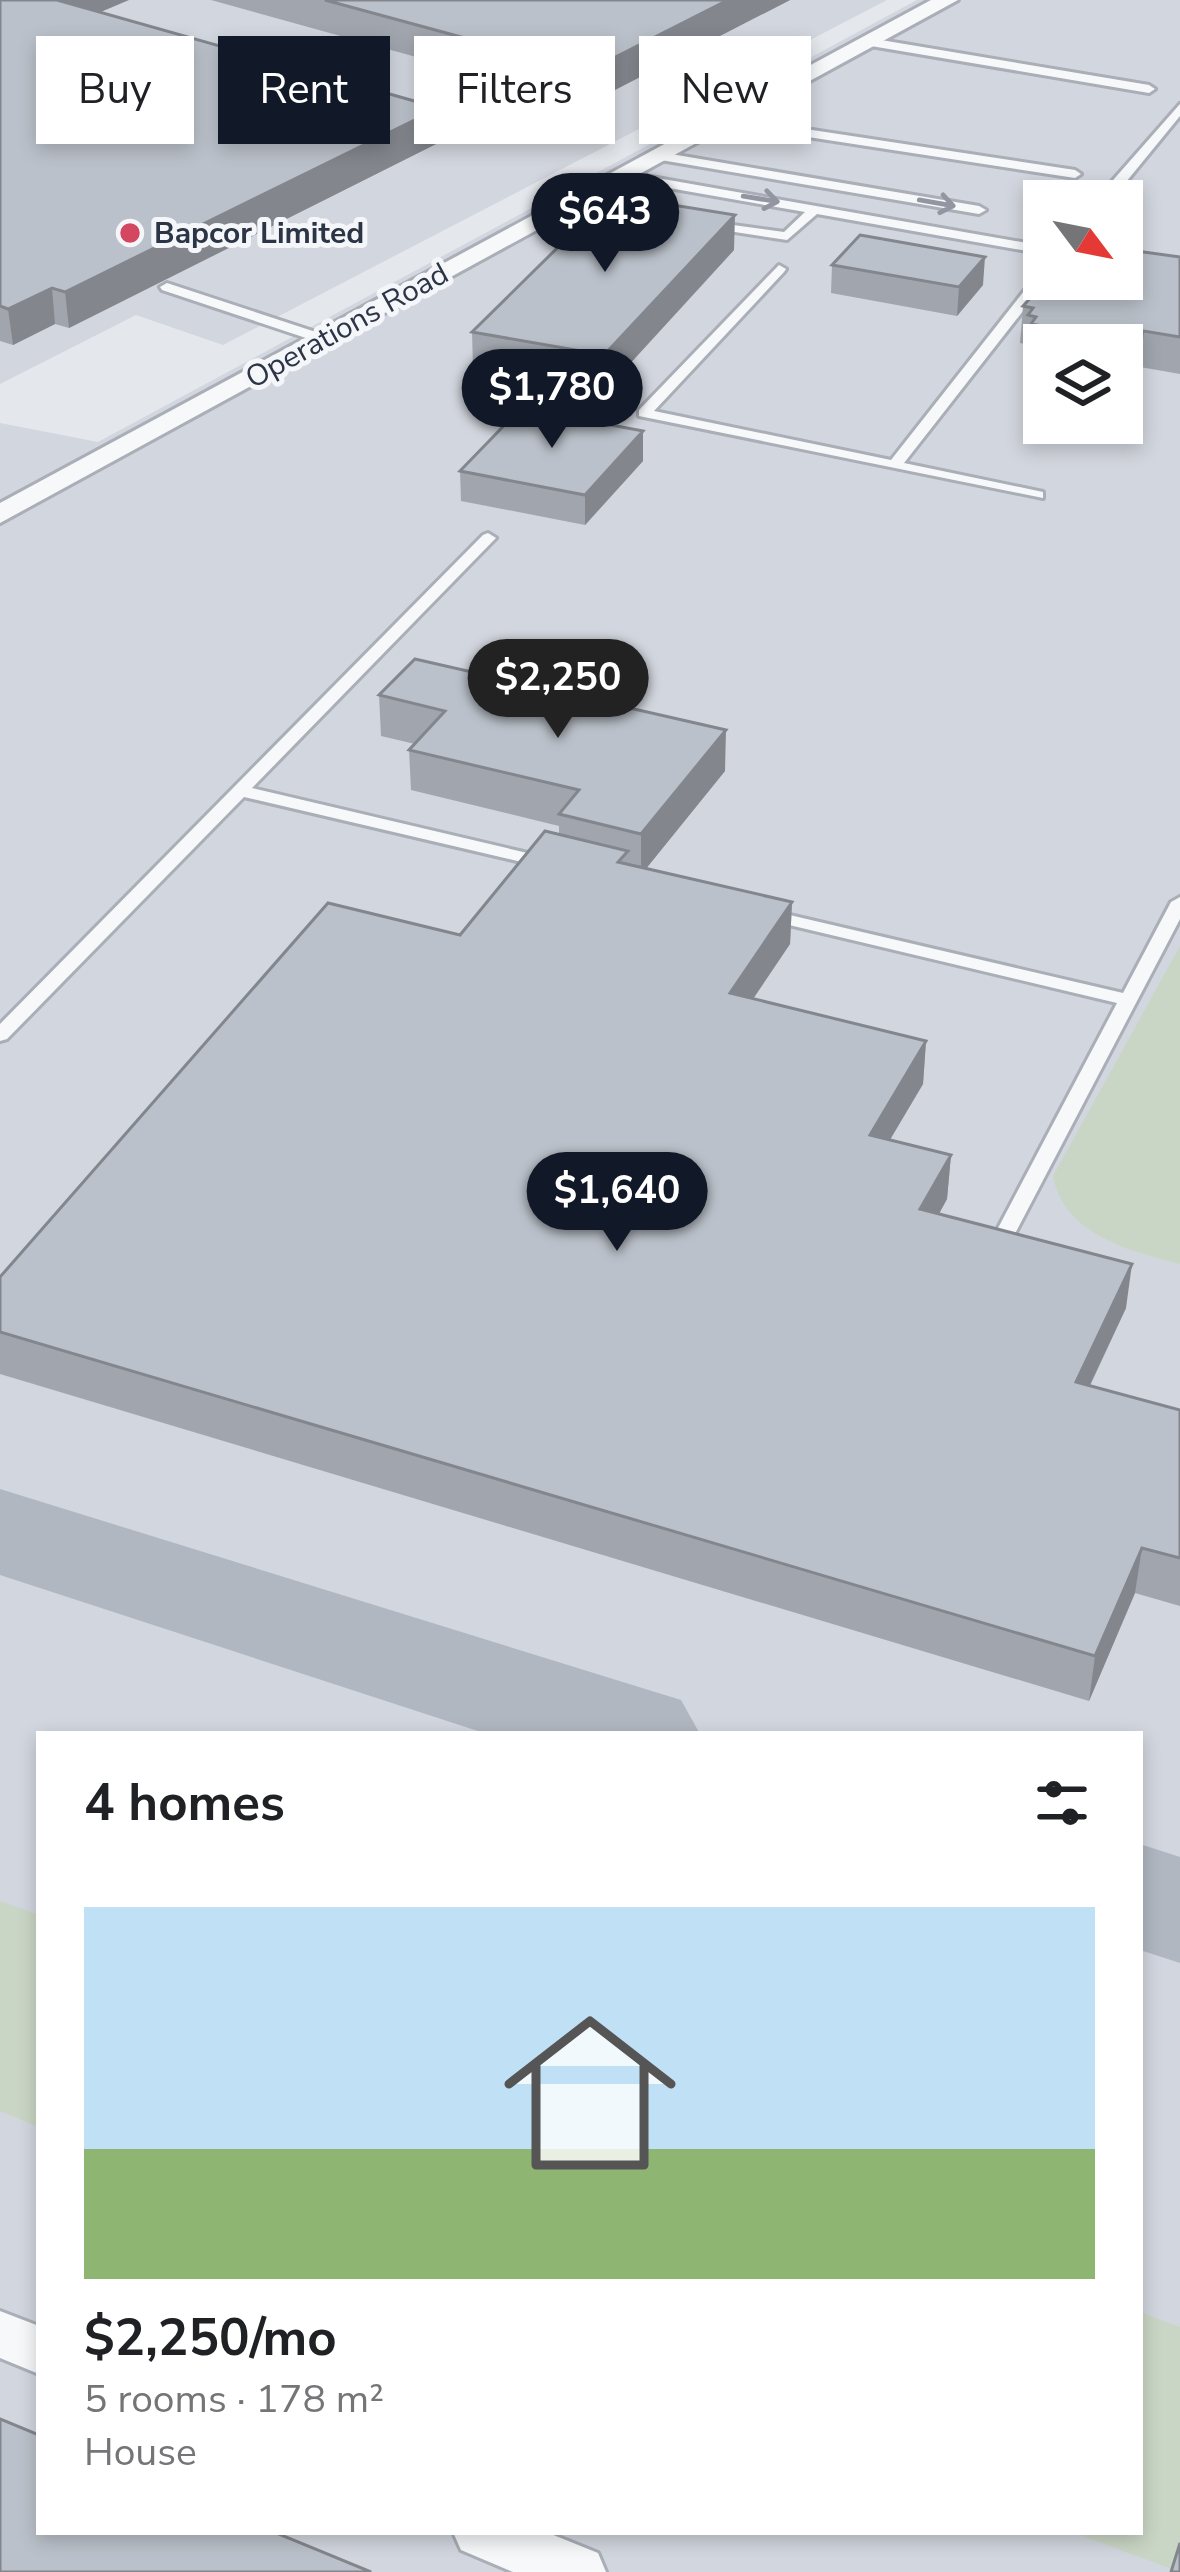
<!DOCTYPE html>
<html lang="en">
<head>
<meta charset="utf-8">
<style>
  :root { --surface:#fff; --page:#f2f2f2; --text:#202124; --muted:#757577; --accent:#111827 }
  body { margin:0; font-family:"Nunito Sans",sans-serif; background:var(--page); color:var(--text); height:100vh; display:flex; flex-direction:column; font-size:45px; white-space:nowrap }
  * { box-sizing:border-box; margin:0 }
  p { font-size:39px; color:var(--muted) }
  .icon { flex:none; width:66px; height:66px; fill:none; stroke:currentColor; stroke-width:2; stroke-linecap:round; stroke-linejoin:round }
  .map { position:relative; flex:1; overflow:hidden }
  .drawer { position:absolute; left:36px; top:1731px; width:1107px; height:804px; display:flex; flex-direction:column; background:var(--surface); border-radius:0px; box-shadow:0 6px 18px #0003 }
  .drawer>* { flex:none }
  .guide { position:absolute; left:36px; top:36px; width:1110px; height:108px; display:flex; gap:24px }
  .needle { width:78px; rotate:122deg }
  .controls { position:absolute; left:1023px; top:180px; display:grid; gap:24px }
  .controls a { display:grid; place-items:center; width:120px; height:120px; border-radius:0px; background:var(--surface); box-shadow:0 6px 18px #0003; font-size:60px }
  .price { position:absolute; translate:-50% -102px; padding:0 27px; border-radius:42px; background:var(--accent); color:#fff; font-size:39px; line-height:78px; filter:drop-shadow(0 3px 6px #0008) }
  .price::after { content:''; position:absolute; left:50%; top:72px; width:36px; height:27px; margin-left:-18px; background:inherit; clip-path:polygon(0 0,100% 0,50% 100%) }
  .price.selected { background:#222; color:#fff }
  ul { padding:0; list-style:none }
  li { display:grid; align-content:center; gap:24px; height:636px; padding:0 48px }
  li span { display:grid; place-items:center; height:372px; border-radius:0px; color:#555 }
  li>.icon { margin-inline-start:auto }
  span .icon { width:216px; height:216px; fill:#fffc; stroke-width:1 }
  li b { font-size:51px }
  h2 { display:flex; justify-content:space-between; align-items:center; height:144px; padding:0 48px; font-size:51px }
  .pill { padding:0 42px; border-radius:0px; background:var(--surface); box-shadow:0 6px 18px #0003; font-size:42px; line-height:108px }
  .pill.selected { background:var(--accent); color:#fff }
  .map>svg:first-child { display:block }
</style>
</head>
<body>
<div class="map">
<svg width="1180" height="2572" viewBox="0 0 1180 2572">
  <rect width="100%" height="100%" fill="#e4e7ec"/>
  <!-- built -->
  <g fill="#d2d6de" fill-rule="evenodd">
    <path d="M0,0H887L223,345L136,315L0,384Z"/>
    <path d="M917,0H1180V2572H0V423L98,442ZM1044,201H1122V279H1044ZM1044,345H1122V423H1044ZM39,1734H1140V2532H39Z"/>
  </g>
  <!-- green -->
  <g fill="#cad6c5">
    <path d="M1180,946V1264C1130,1251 1064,1235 1053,1176Z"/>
    <path d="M0,1901L39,1915V2127L0,2111Z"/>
    <path d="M1140,2312L1180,2327V2572L1072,2532H1140Z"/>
  </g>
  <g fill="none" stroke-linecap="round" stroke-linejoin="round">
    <!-- taxiway -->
    <g fill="#b0b7c1" fill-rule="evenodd">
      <path d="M0,1489L681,1700L700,1734H487L0,1575Z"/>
      <path d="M1140,1844L1180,1857V1963L1140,1950Z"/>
    </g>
    <!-- lane casing -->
    <g stroke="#a9aeb7" stroke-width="6">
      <g id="lane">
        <path d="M869,38L1149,85L1155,89L1149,93L865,45L863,42Z"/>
        <path d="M1180,104V116L1117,193L1102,201H1086L1107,187Z"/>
        <path d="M799,128L1075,170L1081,174L1075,178L795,135V129Z"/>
        <path d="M659,152L979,206L986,210L979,214L655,159L653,156Z"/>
        <path d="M623,172L1044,246V254L817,214L787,240L709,228L702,224L704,221L784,232L805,212L618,179V173Z"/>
        <path d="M573,199L625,207L632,211L625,215L568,206L566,203Z"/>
        <path d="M779,265L786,269L784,272L654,411L891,460L1039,272L1044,271V279H1048L904,463L1043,492V498L639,416V410Z"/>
        <path d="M167,283L328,336L330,339L318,342L162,290L160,287Z"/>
        <path d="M488,533L496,538L493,541L252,788L553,859V867L547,868L244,797L7,1039L0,1041V1024L483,535Z"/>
        <path d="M1180,897V919L1008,1247L998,1254L988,1247L1117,1003L764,919L755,914L764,909L1123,993L1171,902Z"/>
      </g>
    </g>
    <!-- street casing -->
    <g stroke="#a9aeb7" stroke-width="6">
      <g id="street">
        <path d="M931,0H958L0,523V503Z"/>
        <path d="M0,2311L39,2326V2374L0,2358Z"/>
        <path d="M453,2532H546L598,2553L606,2572H513L461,2550Z"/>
      </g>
    </g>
    <!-- lane -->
    <use href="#lane" fill="#f7f8fa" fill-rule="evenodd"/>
    <!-- street -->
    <use href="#street" fill="#f7f8fa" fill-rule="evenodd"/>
  </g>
  <!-- wall -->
  <g fill="#a1a6ae">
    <path d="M0,0L100,12L439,108L440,142L69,328L55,324L13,345L0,341Z"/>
    <path d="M211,0H790L572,112L446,77L445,65Z"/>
    <path d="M734,250L604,392L473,368L472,332Z"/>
    <path d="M1180,257V374L1140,367L1130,379L1122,377V345H1044V363L1028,360L1029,352H1025V344L1020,343L1023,306Z"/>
    <path d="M832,265L983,285L957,316L831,293Z"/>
    <path d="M643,461L585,525L461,501L460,471Z"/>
    <path d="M379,695L725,771L646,868L792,902L790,944L753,999L926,1041L923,1084L890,1140L951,1155L947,1199L939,1214L1126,1308L1090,1386L1180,1410V1606L1135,1593L1089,1701L0,1374V1277L460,935L559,835V826L411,790L409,750L415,744L381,736Z"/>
  </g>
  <!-- shaded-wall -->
  <g fill="#83878d">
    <path d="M53,0H129L56,31Z"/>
    <path d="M728,0H790L572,112V79Z"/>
    <path d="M439,108L440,142L69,328L65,292Z"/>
    <path d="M735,215L734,250L604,392V355Z"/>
    <path d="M985,257L983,285L957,316L959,287Z"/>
    <path d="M52,288L55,324L13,345L8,309Z"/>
    <path d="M1144,331L1140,367L1130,379L1134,342Z"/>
    <path d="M643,431V461L585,525V495Z"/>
    <path d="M726,730L725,771L641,875V834Z"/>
    <path d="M792,902L790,944L728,1036L730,993Z"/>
    <path d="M926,1041L923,1084L867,1178L870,1135Z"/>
    <path d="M951,1155L947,1199L917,1253L920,1209Z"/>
    <path d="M1132,1264L1126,1308L1070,1427L1076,1382Z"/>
    <path d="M1142,1548L1135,1593L1089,1701L1095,1656Z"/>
  </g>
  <!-- building -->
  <g fill="#bbc1ca" stroke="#83878d" stroke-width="3">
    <path d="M0,0H57L439,108L65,292L52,288L8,309L0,306Z"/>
    <path d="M325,0H728L572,79L445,45L461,37Z"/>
    <path d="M611,195L735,215L604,355L472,332Z"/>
    <path d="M860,235L985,257L959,287L832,265Z"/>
    <path d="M1122,249L1180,257V337L1144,331L1134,342L1031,324L1036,317L1028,315L1033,308L1023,306L1048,279H1122Z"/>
    <path d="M521,408L643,431L585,495L460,471Z"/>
    <path d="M415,659L726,730L641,834L559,814L579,790L409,750L445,711L379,695Z"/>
    <path d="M545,831L628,851L618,862L792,902L730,993L926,1041L870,1135L951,1155L920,1209L1132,1264L1076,1382L1180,1410V1558L1142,1548L1095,1656L0,1332V1277L328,903L460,935Z"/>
    <path d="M0,2419L39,2435V2532H274L371,2572H0Z"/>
    <path d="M1180,2543V2572H1171Z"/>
  </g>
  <!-- one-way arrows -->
  <defs><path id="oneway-shaft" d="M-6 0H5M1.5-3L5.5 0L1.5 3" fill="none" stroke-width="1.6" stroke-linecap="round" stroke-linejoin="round" transform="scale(3)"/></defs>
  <g stroke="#9196a0">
    <use href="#oneway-shaft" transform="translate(761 199) rotate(9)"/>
    <use href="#oneway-shaft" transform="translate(937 203) rotate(10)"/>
  </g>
  <!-- markers -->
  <circle fill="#d34761" stroke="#f4f6f9" stroke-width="4.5" cx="130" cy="233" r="12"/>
  <g text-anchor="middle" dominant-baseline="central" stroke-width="10" stroke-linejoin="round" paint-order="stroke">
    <!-- far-poi labels -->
    <g font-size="30" font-weight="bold" fill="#2b3545" stroke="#f4f6f9" text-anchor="start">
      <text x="154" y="233">Bapcor Limited</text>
    </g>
    <!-- far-street labels -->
    <g font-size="30" fill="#2b3545" stroke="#f4f6f9">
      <text transform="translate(347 326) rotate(-29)">Operations Road</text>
    </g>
  </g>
</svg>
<div class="controls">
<a><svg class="needle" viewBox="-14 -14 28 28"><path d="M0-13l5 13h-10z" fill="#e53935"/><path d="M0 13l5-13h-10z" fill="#757577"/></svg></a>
<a><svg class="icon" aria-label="layers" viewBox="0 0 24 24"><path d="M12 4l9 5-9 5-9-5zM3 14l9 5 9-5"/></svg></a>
</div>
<b class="price" style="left:605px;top:275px">$643</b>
<b class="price" style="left:552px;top:451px">$1,780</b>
<b class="price selected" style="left:558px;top:741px">$2,250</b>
<b class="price" style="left:617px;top:1254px">$1,640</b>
<div class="guide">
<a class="pill">Buy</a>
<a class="pill selected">Rent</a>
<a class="pill">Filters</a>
<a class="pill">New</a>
</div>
<section class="drawer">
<h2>4 homes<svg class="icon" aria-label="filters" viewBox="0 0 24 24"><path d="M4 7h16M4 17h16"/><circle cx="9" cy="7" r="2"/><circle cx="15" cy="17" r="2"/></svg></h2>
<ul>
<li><span style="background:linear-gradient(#bfe0f5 65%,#8fb573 0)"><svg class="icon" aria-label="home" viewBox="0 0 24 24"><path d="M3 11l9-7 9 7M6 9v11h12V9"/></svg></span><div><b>$2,250/mo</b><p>5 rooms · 178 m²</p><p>House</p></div></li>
</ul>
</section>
</div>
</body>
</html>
